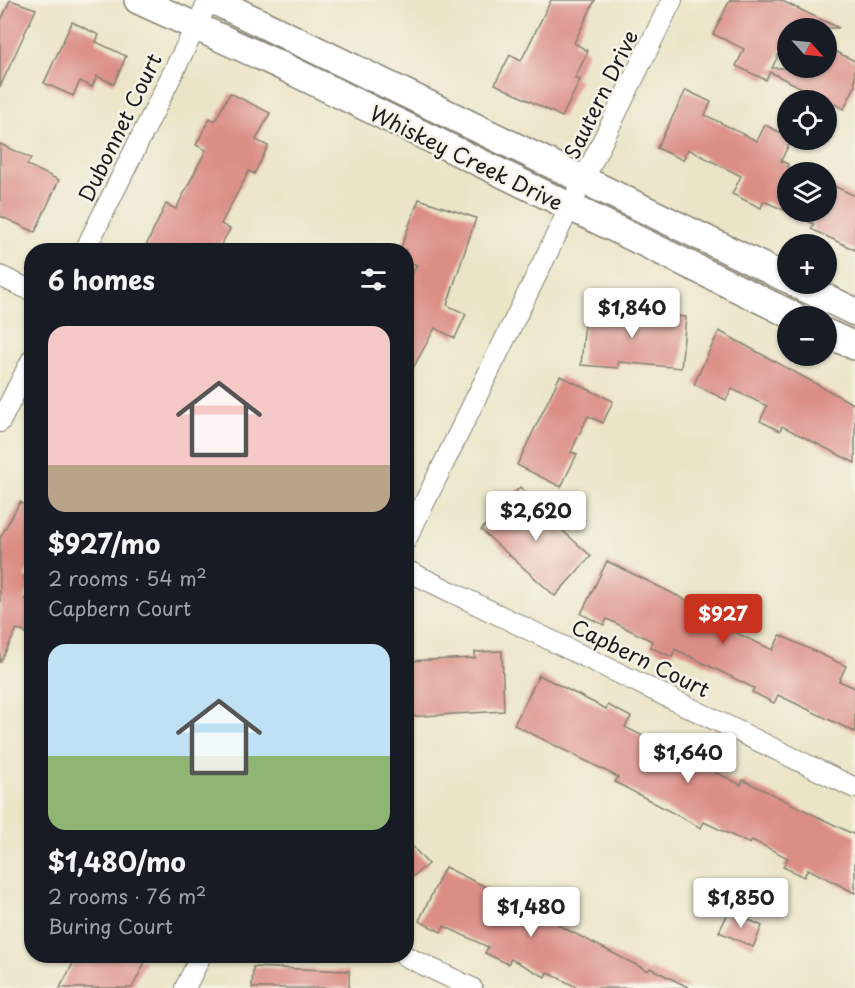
<!DOCTYPE html>
<html lang="en">
<head>
<meta charset="utf-8">
<style>
  :root { --surface:#171b24; --page:#20242c; --text:#f1f3f6; --muted:#9ea1a6; --accent:#c8321e }
  body { margin:0; font-family:"Playpen Sans",sans-serif; background:var(--page); color:var(--text); height:100vh; display:flex; flex-direction:column; font-size:22px; white-space:nowrap }
  * { box-sizing:border-box; margin:0 }
  p { font-size:20px; color:var(--muted) }
  .icon { flex:none; width:33px; height:33px; fill:none; stroke:currentColor; stroke-width:2; stroke-linecap:round; stroke-linejoin:round }
  .map { position:relative; flex:1; overflow:hidden }
  .panel { position:absolute; left:24px; top:243px; width:390px; height:720px; display:flex; flex-direction:column; background:var(--surface); border-radius:24px; box-shadow:0 2px 4px #0004 }
  .panel>* { flex:none }
  .needle { width:39px; rotate:117deg }
  .buttons { position:absolute; left:777px; top:18px; display:grid; gap:12px }
  .buttons a { display:grid; place-items:center; width:60px; height:60px; border-radius:50%; background:var(--surface); box-shadow:0 2px 4px #0004; font-size:30px }
  .price { position:absolute; translate:-50% -51px; padding:0 14px; border-radius:6px; background:#fff; color:#222; font-size:20px; line-height:39px; filter:drop-shadow(0 2px 3px #0008) }
  .price::after { content:''; position:absolute; left:50%; top:36px; width:18px; height:14px; margin-left:-9px; background:inherit; clip-path:polygon(0 0,100% 0,50% 100%) }
  .price.current { background:var(--accent); color:#fff }
  ul { padding:0; list-style:none }
  li { display:grid; align-content:center; gap:12px; height:318px; padding:0 24px }
  li span { display:grid; place-items:center; height:186px; border-radius:18px; color:#555 }
  li>.icon { margin-inline-start:auto }
  span .icon { width:108px; height:108px; fill:#fffc; stroke-width:1 }
  li b { font-size:26px }
  h2 { display:flex; justify-content:space-between; align-items:center; height:72px; padding:0 24px; font-size:26px }
  .map>svg:first-child { display:block }
</style>
</head>
<body>
<div class="map">
<svg width="855" height="988" viewBox="0 0 855 988">
  <rect width="100%" height="100%" fill="#f7f3e8"/>
  <filter id="ink" filterUnits="userSpaceOnUse"><feTurbulence type="fractalNoise" baseFrequency=".0167" numOctaves="2"/><feDisplacementMap in="SourceGraphic" scale="12" xChannelSelector="R" yChannelSelector="G"/><feConvolveMatrix kernelMatrix="1 2 1 2 8 2 1 2 1" color-interpolation-filters="sRGB"/></filter>
  <filter id="wash" filterUnits="userSpaceOnUse"><feTurbulence type="fractalNoise" baseFrequency=".008" numOctaves="4" result="noise"/><feDisplacementMap in="SourceGraphic" scale="24" xChannelSelector="R" yChannelSelector="G"/><feGaussianBlur stdDeviation="1.35" result="paint"/><feColorMatrix in="noise" values="0 0 0 0 0 0 0 0 0 0 0 0 0 0 0 0 0 1.4 0 .05"/><feComposite in="paint" operator="in"/></filter>
  <g filter="url(#wash)">
    <rect width="100%" height="100%" fill="#ebe5c7"/>
    <g id="blocks">
      <!-- building -->
      <g fill="#db8e86">
        <path d="M10,0L36,9L0,87V23Z"/>
        <path d="M551,0H595L574,43L588,51L575,78L580,80L562,117L495,84L510,55L521,61Z"/>
        <path d="M730,0H780L839,28H788V35L772,68H826V47L855,61V86L844,109L770,72L766,80L736,66L744,49L713,34Z"/>
        <path d="M72,22L99,35L96,42L126,56L114,84L97,76L92,87L80,81L73,96L44,83Z"/>
        <path d="M686,90L711,102L705,115L757,141L765,125L788,136V140H791L781,161L788,164V212H826V197L832,185L855,196V250L811,229L814,224L764,201L761,208L732,194L741,176L688,149L683,160L657,148Z"/>
        <path d="M230,93L270,113L256,140L268,146L254,174L249,171L221,224L230,229L218,250H144L166,204L176,209L206,150L196,145L210,118L215,121Z"/>
        <path d="M0,144L31,158L27,165L59,180L35,232L0,216Z"/>
        <path d="M419,199L476,218L447,305L466,314L455,338L435,328L406,381V286L417,265L406,262V250H400Z"/>
        <path d="M586,309L686,317L681,368L619,362L618,368L581,365Z"/>
        <path d="M719,331L855,405V463L782,426L780,431L760,421L767,406L732,389L726,400L694,384Z"/>
        <path d="M560,376L613,401L603,423L588,416L571,452L577,454L561,487L517,465Z"/>
        <path d="M520,487L547,512L544,514L591,556L555,596L481,530Z"/>
        <path d="M20,502L32,509V560L24,577L32,580L25,599L32,602V636L17,629L0,663V538Z"/>
        <path d="M607,561L708,611L711,605L742,621L736,633L773,650L780,635L846,666L839,681L855,688V732L778,695L774,703L752,692L754,688L675,649L672,657L650,647L652,641L607,619L604,625L581,614Z"/>
        <path d="M502,651L504,711L406,717V661L475,658V652Z"/>
        <path d="M539,675L606,709L608,705L631,717L625,727L741,785L743,780L855,835V893L808,869L804,877L783,867L788,858L752,840L750,844L704,822L701,828L615,782L618,777L514,725Z"/>
        <path d="M406,839L428,864L406,882Z"/>
        <path d="M445,867L559,923L558,925L648,971L650,968L690,988H578L547,972L545,977L511,959L508,964L485,953L488,947L444,926L441,932L419,921Z"/>
        <path d="M729,911L762,926L753,947L719,932Z"/>
        <path d="M77,956H132L145,962L132,988H60Z"/>
        <path d="M253,967L349,971V988H252Z"/>
      </g>
    </g>
  </g>
  <g filter="url(#ink)">
    <use href="#blocks" fill-opacity="0" stroke="#848072" stroke-width="1.5"/>
    <g fill="none" stroke-linecap="round" stroke-linejoin="round">
      <!-- street casing -->
      <g stroke="#848072" stroke-width="22">
        <g id="street">
          <path d="M85,250L209,0"/>
          <path d="M0,276L32,291"/>
          <path d="M0,422L32,359"/>
          <path d="M406,540L672,0"/>
          <path d="M406,570L855,788"/>
          <path d="M405,956L472,988"/>
          <path d="M185,988L201,956"/>
        </g>
      </g>
      <!-- secondary casing -->
      <g stroke="#848072" stroke-width="30">
        <g id="secondary">
          <path d="M138,0L284,67L794,316"/>
          <path d="M213,0L788,279"/>
          <path d="M797,284L855,312"/>
          <path d="M826,333L855,346"/>
        </g>
      </g>
      <!-- street -->
      <use href="#street" stroke="#fff" stroke-width="20"/>
      <!-- secondary -->
      <use href="#secondary" stroke="#fff" stroke-width="27"/>
    </g>
  </g>
  <g text-anchor="middle" dominant-baseline="central" stroke-width="5" stroke-linejoin="round" paint-order="stroke">
    <!-- street labels -->
    <g font-size="21" fill="#1c1c1c" stroke="#f7f3e8">
      <text transform="translate(600 94) rotate(-64)">Sautern Drive</text>
      <text transform="translate(119 127) rotate(-64)">Dubonnet Court</text>
      <text transform="translate(467 157) rotate(26)">Whiskey Creek Drive</text>
      <text transform="translate(641 657) rotate(26)">Capbern Court</text>
    </g>
  </g>
</svg>
<div class="buttons">
<a><svg class="needle" viewBox="-14 -14 28 28"><path d="M0-13l5 13h-10z" fill="#e53935"/><path d="M0 13l5-13h-10z" fill="#9ea1a6"/></svg></a>
<a><svg class="icon" aria-label="locate" viewBox="0 0 24 24"><circle cx="12" cy="12" r="6"/><path d="M12 2v4M12 18v4M2 12h4M18 12h4"/></svg></a>
<a><svg class="icon" aria-label="layers" viewBox="0 0 24 24"><path d="M12 4l9 5-9 5-9-5zM3 14l9 5 9-5"/></svg></a>
<a>+</a>
<a>−</a>
</div>
<b class="price" style="left:632px;top:339px">$1,840</b>
<b class="price" style="left:536px;top:542px">$2,620</b>
<b class="price current" style="left:723px;top:645px">$927</b>
<b class="price" style="left:688px;top:784px">$1,640</b>
<b class="price" style="left:741px;top:929px">$1,850</b>
<b class="price" style="left:531px;top:938px">$1,480</b>
<section class="panel">
<h2>6 homes<svg class="icon" aria-label="filters" viewBox="0 0 24 24"><path d="M4 7h16M4 17h16"/><circle cx="9" cy="7" r="2"/><circle cx="15" cy="17" r="2"/></svg></h2>
<ul>
<li><span style="background:linear-gradient(#f6c9c9 75%,#b9a48a 0)"><svg class="icon" aria-label="home" viewBox="0 0 24 24"><path d="M3 11l9-7 9 7M6 9v11h12V9"/></svg></span><div><b>$927/mo</b><p>2 rooms · 54 m²</p><p>Capbern Court</p></div></li>
<li><span style="background:linear-gradient(#bfe0f5 60%,#8fb573 0)"><svg class="icon" aria-label="home" viewBox="0 0 24 24"><path d="M3 11l9-7 9 7M6 9v11h12V9"/></svg></span><div><b>$1,480/mo</b><p>2 rooms · 76 m²</p><p>Buring Court</p></div></li>
</ul>
</section>
</div>
</body>
</html>
